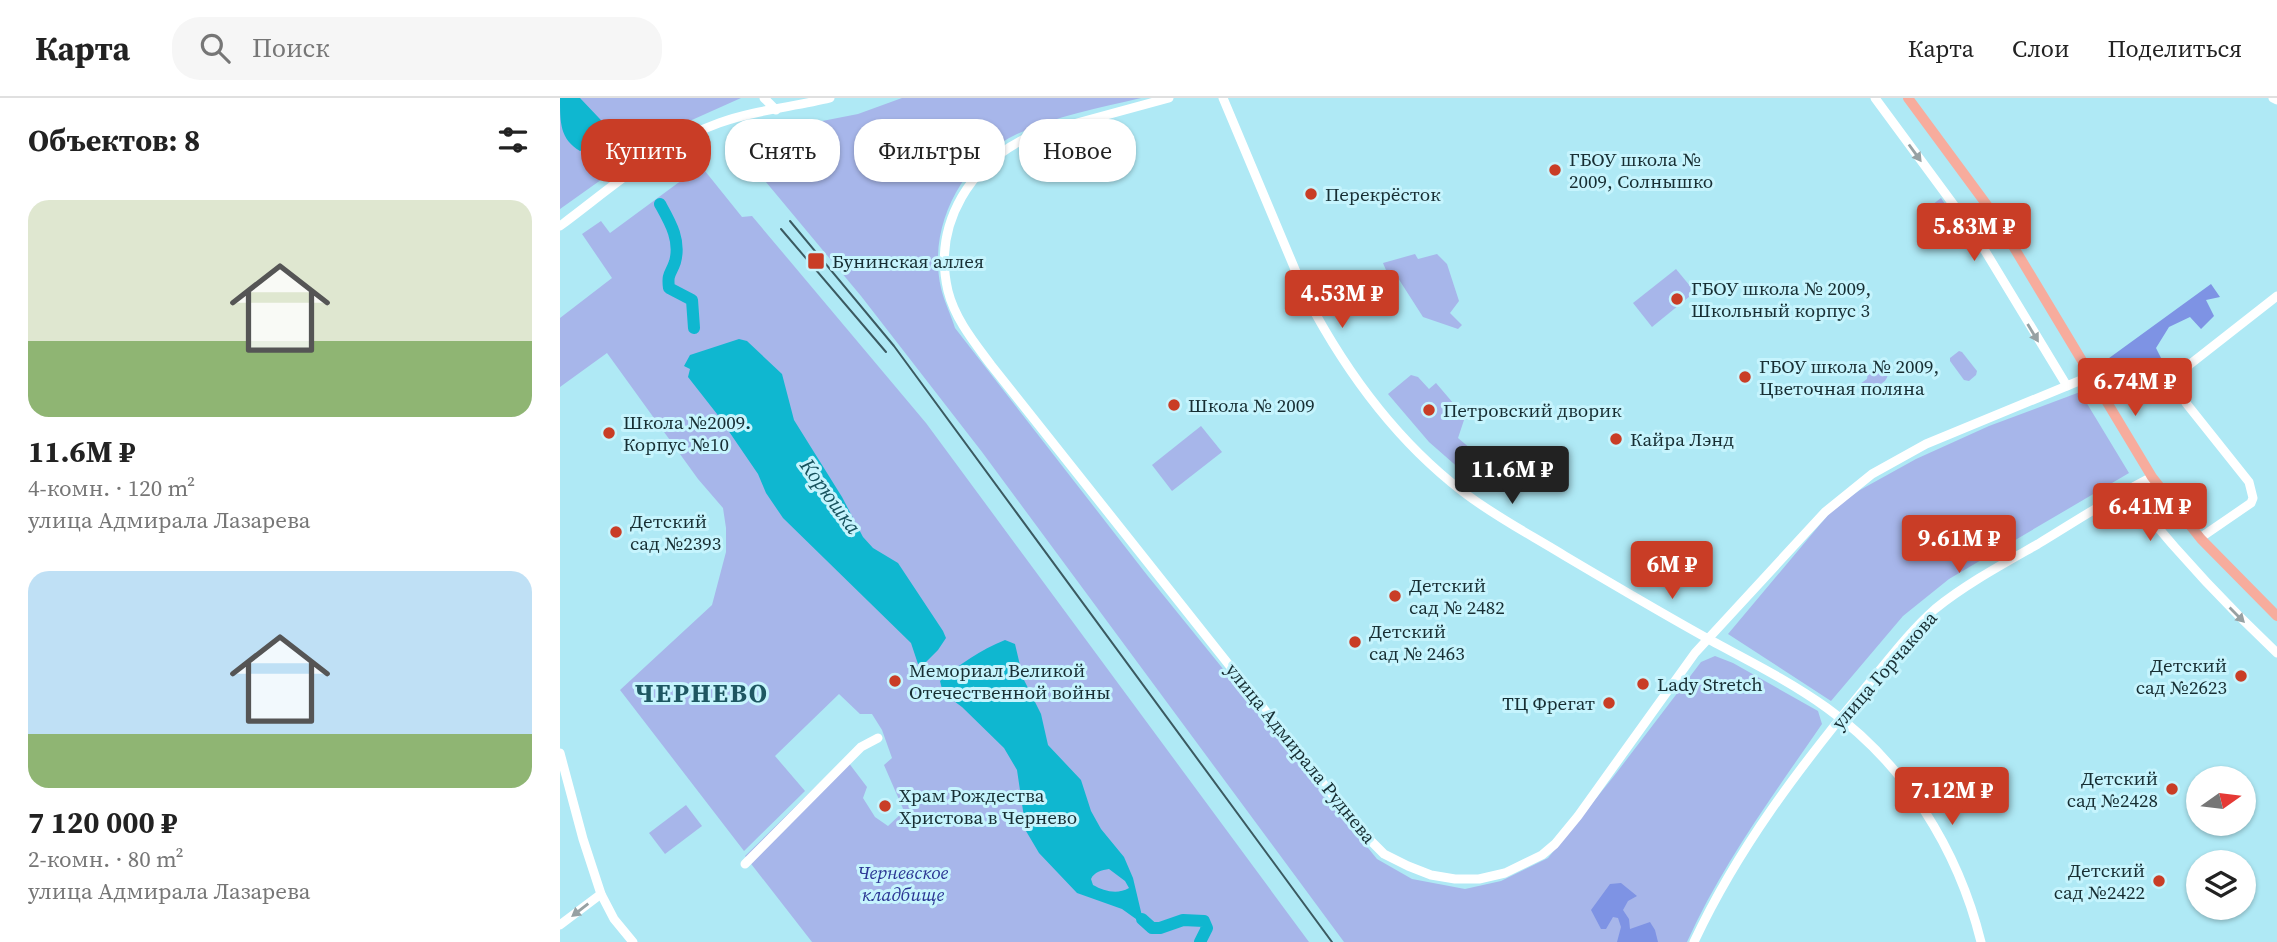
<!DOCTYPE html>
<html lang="ru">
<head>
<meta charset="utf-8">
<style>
  :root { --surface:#fff; --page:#f6f6f6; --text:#222; --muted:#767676; --line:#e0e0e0; --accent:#c93d26 }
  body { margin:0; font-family:"Source Serif 4",serif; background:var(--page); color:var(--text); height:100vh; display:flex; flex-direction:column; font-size:26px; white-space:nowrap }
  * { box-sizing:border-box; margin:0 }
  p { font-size:23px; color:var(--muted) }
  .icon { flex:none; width:38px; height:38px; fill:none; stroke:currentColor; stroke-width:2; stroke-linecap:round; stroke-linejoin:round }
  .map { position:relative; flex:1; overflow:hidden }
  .panel { display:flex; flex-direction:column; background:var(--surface); width:560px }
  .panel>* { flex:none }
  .guide { position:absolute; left:21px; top:21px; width:665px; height:63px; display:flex; gap:14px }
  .needle { width:46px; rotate:76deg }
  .fabs { position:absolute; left:1626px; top:668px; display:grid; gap:14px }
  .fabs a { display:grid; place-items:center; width:70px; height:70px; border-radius:50%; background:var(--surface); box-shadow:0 2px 5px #0004; font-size:35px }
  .price { position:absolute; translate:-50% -60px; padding:0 16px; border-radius:7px; background:var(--accent); color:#fff; font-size:23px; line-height:46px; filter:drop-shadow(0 2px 4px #0008) }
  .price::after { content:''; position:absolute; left:50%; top:42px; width:21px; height:16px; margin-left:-10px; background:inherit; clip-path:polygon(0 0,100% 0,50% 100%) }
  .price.selected { background:#222; color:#fff }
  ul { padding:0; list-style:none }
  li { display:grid; align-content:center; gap:14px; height:371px; padding:0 28px }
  li span { display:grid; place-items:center; height:217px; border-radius:21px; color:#555 }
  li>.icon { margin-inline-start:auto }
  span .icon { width:126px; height:126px; fill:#fffc; stroke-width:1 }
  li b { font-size:30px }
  h2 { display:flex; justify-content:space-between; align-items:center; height:84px; padding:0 28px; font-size:30px }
  .pill { padding:0 24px; border-radius:28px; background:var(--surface); box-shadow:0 2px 5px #0004; font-size:24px; line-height:63px }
  .pill.selected { background:var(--accent); color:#fff }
  header { display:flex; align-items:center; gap:42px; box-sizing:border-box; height:98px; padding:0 35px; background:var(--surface); border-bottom:2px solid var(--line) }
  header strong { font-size:33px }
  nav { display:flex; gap:38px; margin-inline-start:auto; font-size:24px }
  .search { width:490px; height:63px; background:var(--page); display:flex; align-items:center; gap:18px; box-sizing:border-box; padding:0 24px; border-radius:28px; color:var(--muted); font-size:26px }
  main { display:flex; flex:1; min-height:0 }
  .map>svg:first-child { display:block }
</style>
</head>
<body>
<header>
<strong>Карта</strong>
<div class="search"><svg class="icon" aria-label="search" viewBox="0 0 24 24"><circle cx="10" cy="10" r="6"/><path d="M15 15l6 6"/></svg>Поиск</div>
<nav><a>Карта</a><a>Слои</a><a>Поделиться</a></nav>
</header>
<main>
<section class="panel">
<h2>Объектов: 8<svg class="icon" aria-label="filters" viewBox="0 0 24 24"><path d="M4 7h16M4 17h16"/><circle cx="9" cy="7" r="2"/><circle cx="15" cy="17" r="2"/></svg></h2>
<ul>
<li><span style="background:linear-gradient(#dfe7d0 65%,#8fb573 0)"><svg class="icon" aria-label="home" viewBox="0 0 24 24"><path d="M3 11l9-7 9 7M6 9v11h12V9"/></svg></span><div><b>11.6M ₽</b><p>4-комн. · 120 m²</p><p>улица Адмирала Лазарева</p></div></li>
<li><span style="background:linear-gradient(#bfe0f5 75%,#8fb573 0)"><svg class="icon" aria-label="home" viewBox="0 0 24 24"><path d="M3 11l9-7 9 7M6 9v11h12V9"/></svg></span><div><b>7 120 000 ₽</b><p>2-комн. · 80 m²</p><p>улица Адмирала Лазарева</p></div></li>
</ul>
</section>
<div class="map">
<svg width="1717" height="844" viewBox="0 0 1717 844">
  <rect width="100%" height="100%" fill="#afe9f5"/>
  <!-- green -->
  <g fill="#a7b6ea">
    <path d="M0,0H181L114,30L0,111Z"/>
    <path d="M342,0H581C539,10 496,18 457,36C402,62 367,129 381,190C384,203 391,217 395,230L587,477L817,761L852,781L905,791L941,783L988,760L1054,678L1141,564L1155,558L1173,565L1258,613L1262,626C1214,696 1162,766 1127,844H784L422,354L301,198L170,41L298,16Z"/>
    <path d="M141,68L182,119L192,118L366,325L749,844H252L185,758L285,660L307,689L303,700L315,719L328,728L344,713L324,667L332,660L322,632L312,616H300L279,596L215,658L245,693L184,753L60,592L152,507L166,454V430L163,410L138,381L47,255L0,289V220L52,180L22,136L41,123L50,135Z"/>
    <path d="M1381,100L1406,138L1389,151L1363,114Z"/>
    <path d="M855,156L858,161L877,156L887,166L899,203L890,215L902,227L898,231L863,219L838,180L831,184L823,165Z"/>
    <path d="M1116,171L1135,194L1092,229L1073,205Z"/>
    <path d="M801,172L805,173L811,187L809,190L779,203L775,201L770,188L772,184Z"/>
    <path d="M1399,253L1402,254L1417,273L1416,277L1409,283L1404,282L1390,263V260Z"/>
    <path d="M1316,267H1322L1328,276C1326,288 1314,287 1305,293L1300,286L1307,281L1308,274Z"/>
    <path d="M851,277L858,279L869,291L876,285L905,319L898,340L918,357L924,368L909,379L869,344L828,296Z"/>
    <path d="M1520,294L1569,375L1389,481L1343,518L1271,603L1168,536L1273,411L1300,392L1356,361L1429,328Z"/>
    <path d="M641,328L662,354L612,393L592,367Z"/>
    <path d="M126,707L142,728L105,756L89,735Z"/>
  </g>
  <!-- forest -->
  <g fill="#7e93e4">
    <path d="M1651,186L1660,199L1646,202L1654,218L1641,231L1630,219L1609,229L1596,250L1604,266L1572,286L1545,263Z"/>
    <path d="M1061,785L1077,798L1068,803L1063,812L1069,821L1070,831L1090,824L1095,832L1098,844H1057L1061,829L1058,820L1053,819L1046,831H1041L1031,812L1050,786Z"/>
  </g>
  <!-- water -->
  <g fill="#0fb7d0" fill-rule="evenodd">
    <path d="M0,0H20L57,39V47L33,48L20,53C0,41 0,25 0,0Z"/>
    <path d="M179,241L187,243L222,276L234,322L282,399L303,439L313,450L338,465L383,533L386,540L378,552L363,567L358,566L351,545L223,420L206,395L198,376L157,316L128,279L130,271L124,268L130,257Z"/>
    <path d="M445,542L455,546L463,580L481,616L488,647L521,682L531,713L541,731L564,759L573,780L582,818L591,827L590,831L562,811L517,795L479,755L466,733L457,672L444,650L402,609L383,595L380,583C400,566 420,552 445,542ZM549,771L565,783L569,790C557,797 544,793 533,787L531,781C534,774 542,772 549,771Z"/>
  </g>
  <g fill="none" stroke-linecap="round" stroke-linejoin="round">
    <!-- river -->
    <g stroke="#0fb7d0" stroke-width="12">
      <path d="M100,106C110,124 121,142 115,164C111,176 107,175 109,190L132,202L134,230"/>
      <path d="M582,821L592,830H600L623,822L644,823L647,830L640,844"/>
    </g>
    <!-- minor -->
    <g stroke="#fff" stroke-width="9">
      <path d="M204,0L216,12"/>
      <path d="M609,0L473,37C412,63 372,125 388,193C395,221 414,244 431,267L801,733L824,756L848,768L871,777L895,781H919L945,775L982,757L995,746L1018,718L1135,555L1265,414L1312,376L1366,346L1531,278"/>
      <path d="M663,0L747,200C785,272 837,343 902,393C934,418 971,437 1005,458C1054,487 1103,516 1152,543C1191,564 1231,584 1267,610C1345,666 1398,751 1421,844"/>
      <path d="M1315,0L1413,133L1507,288"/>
      <path d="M1713,0L1717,2"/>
      <path d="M0,128C50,91 99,46 159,25C194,12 234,9 270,0"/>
      <path d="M1567,392C1613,450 1663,504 1717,555"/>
      <path d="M1640,440L1691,405L1693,400L1689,384L1626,305L1619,284L1629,267L1717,198"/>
      <path d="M0,655L23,741L41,796L54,821L73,844"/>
      <path d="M185,766L301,649L318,640"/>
      <path d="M0,827L41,796"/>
      <path d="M1134,844C1178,750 1239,670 1305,590C1327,564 1349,534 1375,511C1406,486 1443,466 1478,446C1516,423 1552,399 1592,379"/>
    </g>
    <!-- major -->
    <path stroke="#f7ac9d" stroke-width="10" d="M1348,0L1435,118L1592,379L1641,441L1717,518"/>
    <!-- rail -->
    <g stroke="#3b5a61" stroke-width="2">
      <path d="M230,123L334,248L772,844"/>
      <path d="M221,131L326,254"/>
    </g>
  </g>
  <!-- one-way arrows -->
  <defs><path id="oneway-solid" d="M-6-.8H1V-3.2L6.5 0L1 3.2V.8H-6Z" transform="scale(1.75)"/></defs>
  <g fill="#97a1a3">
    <use href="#oneway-solid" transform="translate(1355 55) rotate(54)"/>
    <use href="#oneway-solid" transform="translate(1473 235) rotate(59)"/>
    <use href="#oneway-solid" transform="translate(1677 517) rotate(45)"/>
    <use href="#oneway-solid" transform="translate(20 812) rotate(142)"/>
  </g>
  <!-- markers -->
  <g fill="#c93d26" stroke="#c6f4fd" stroke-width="2.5">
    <circle cx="995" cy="72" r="7"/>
    <circle cx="751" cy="96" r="7"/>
    <rect x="247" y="154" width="18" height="18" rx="3.5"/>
    <circle cx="1117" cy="201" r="7"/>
    <circle cx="1185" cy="279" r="7"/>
    <circle cx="614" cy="307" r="7"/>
    <circle cx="869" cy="312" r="7"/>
    <circle cx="49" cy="335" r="7"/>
    <circle cx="1056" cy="341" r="7"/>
    <circle cx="56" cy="434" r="7"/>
    <circle cx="835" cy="498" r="7"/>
    <circle cx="795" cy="544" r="7"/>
    <circle cx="1681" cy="578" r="7"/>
    <circle cx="335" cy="583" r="7"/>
    <circle cx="1083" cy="586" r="7"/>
    <circle cx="1049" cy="605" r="7"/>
    <circle cx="1612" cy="691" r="7"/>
    <circle cx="325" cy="708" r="7"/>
    <circle cx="1599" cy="783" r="7"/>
  </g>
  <g text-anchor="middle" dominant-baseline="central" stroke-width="6" stroke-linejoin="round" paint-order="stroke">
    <!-- poi labels -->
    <g font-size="19" fill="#172e33" stroke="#c6f4fd" text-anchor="start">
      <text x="1009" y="61">ГБОУ школа №<tspan x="1009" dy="22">2009, Солнышко</tspan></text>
      <text x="765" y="96">Перекрёсток</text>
      <text x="272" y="163">Бунинская аллея</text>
      <text x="1131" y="190">ГБОУ школа № 2009,<tspan x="1131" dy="22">Школьный корпус 3</tspan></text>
      <text x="1199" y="268">ГБОУ школа № 2009,<tspan x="1199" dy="22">Цветочная поляна</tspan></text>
      <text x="628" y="307">Школа № 2009</text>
      <text x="883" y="312">Петровский дворик</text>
      <text x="63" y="324">Школа №2009.<tspan x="63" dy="22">Корпус №10</tspan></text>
      <text x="1070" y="341">Кайра Лэнд</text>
      <text x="70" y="423">Детский<tspan x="70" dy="22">сад №2393</tspan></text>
      <text x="849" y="487">Детский<tspan x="849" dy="22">сад № 2482</tspan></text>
      <text x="809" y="533">Детский<tspan x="809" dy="22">сад № 2463</tspan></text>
      <text x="1667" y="567" text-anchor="end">Детский<tspan x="1667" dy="22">сад №2623</tspan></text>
      <text x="349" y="572">Мемориал Великой<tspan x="349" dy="22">Отечественной войны</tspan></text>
      <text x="1097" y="586">Lady Stretch</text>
      <text x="1035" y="605" text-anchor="end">ТЦ Фрегат</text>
      <text x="1598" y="680" text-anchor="end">Детский<tspan x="1598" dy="22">сад №2428</tspan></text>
      <text x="339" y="697">Храм Рождества<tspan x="339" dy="22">Христова в Чернево</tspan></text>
      <text x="1585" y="772" text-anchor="end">Детский<tspan x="1585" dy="22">сад №2422</tspan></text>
    </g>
    <!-- street labels -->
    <g font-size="19" fill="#172e33" stroke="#c6f4fd">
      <text transform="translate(1324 572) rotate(-49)">улица Горчакова</text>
      <text transform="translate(741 655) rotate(51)">улица Адмирала Руднева</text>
    </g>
    <!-- park labels -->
    <g font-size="19" font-style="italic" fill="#2b3593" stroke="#c6f4fd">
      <text x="343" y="774">Черневское<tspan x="343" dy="22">кладбище</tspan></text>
    </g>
    <!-- water labels -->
    <g font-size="21" font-style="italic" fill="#17525d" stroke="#c6f4fd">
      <text transform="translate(271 398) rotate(54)">Корюшка</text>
    </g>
    <!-- district labels -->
    <g font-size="26" font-weight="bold" letter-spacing="2" fill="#1e5762" stroke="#c6f4fd">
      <text x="142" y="595">ЧЕРНЕВО</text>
    </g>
  </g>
</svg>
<div class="fabs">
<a><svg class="needle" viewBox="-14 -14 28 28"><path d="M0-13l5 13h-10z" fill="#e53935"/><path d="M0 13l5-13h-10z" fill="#767676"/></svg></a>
<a><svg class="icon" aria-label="layers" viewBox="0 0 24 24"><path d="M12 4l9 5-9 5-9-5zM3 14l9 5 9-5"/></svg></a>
</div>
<b class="price" style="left:1414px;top:165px">5.83M ₽</b>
<b class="price" style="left:782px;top:232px">4.53M ₽</b>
<b class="price" style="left:1575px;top:320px">6.74M ₽</b>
<b class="price selected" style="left:952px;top:408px">11.6M ₽</b>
<b class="price" style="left:1590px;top:445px">6.41M ₽</b>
<b class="price" style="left:1399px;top:477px">9.61M ₽</b>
<b class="price" style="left:1112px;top:503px">6M ₽</b>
<b class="price" style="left:1392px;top:729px">7.12M ₽</b>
<div class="guide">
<a class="pill selected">Купить</a>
<a class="pill">Снять</a>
<a class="pill">Фильтры</a>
<a class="pill">Новое</a>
</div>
</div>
</main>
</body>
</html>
